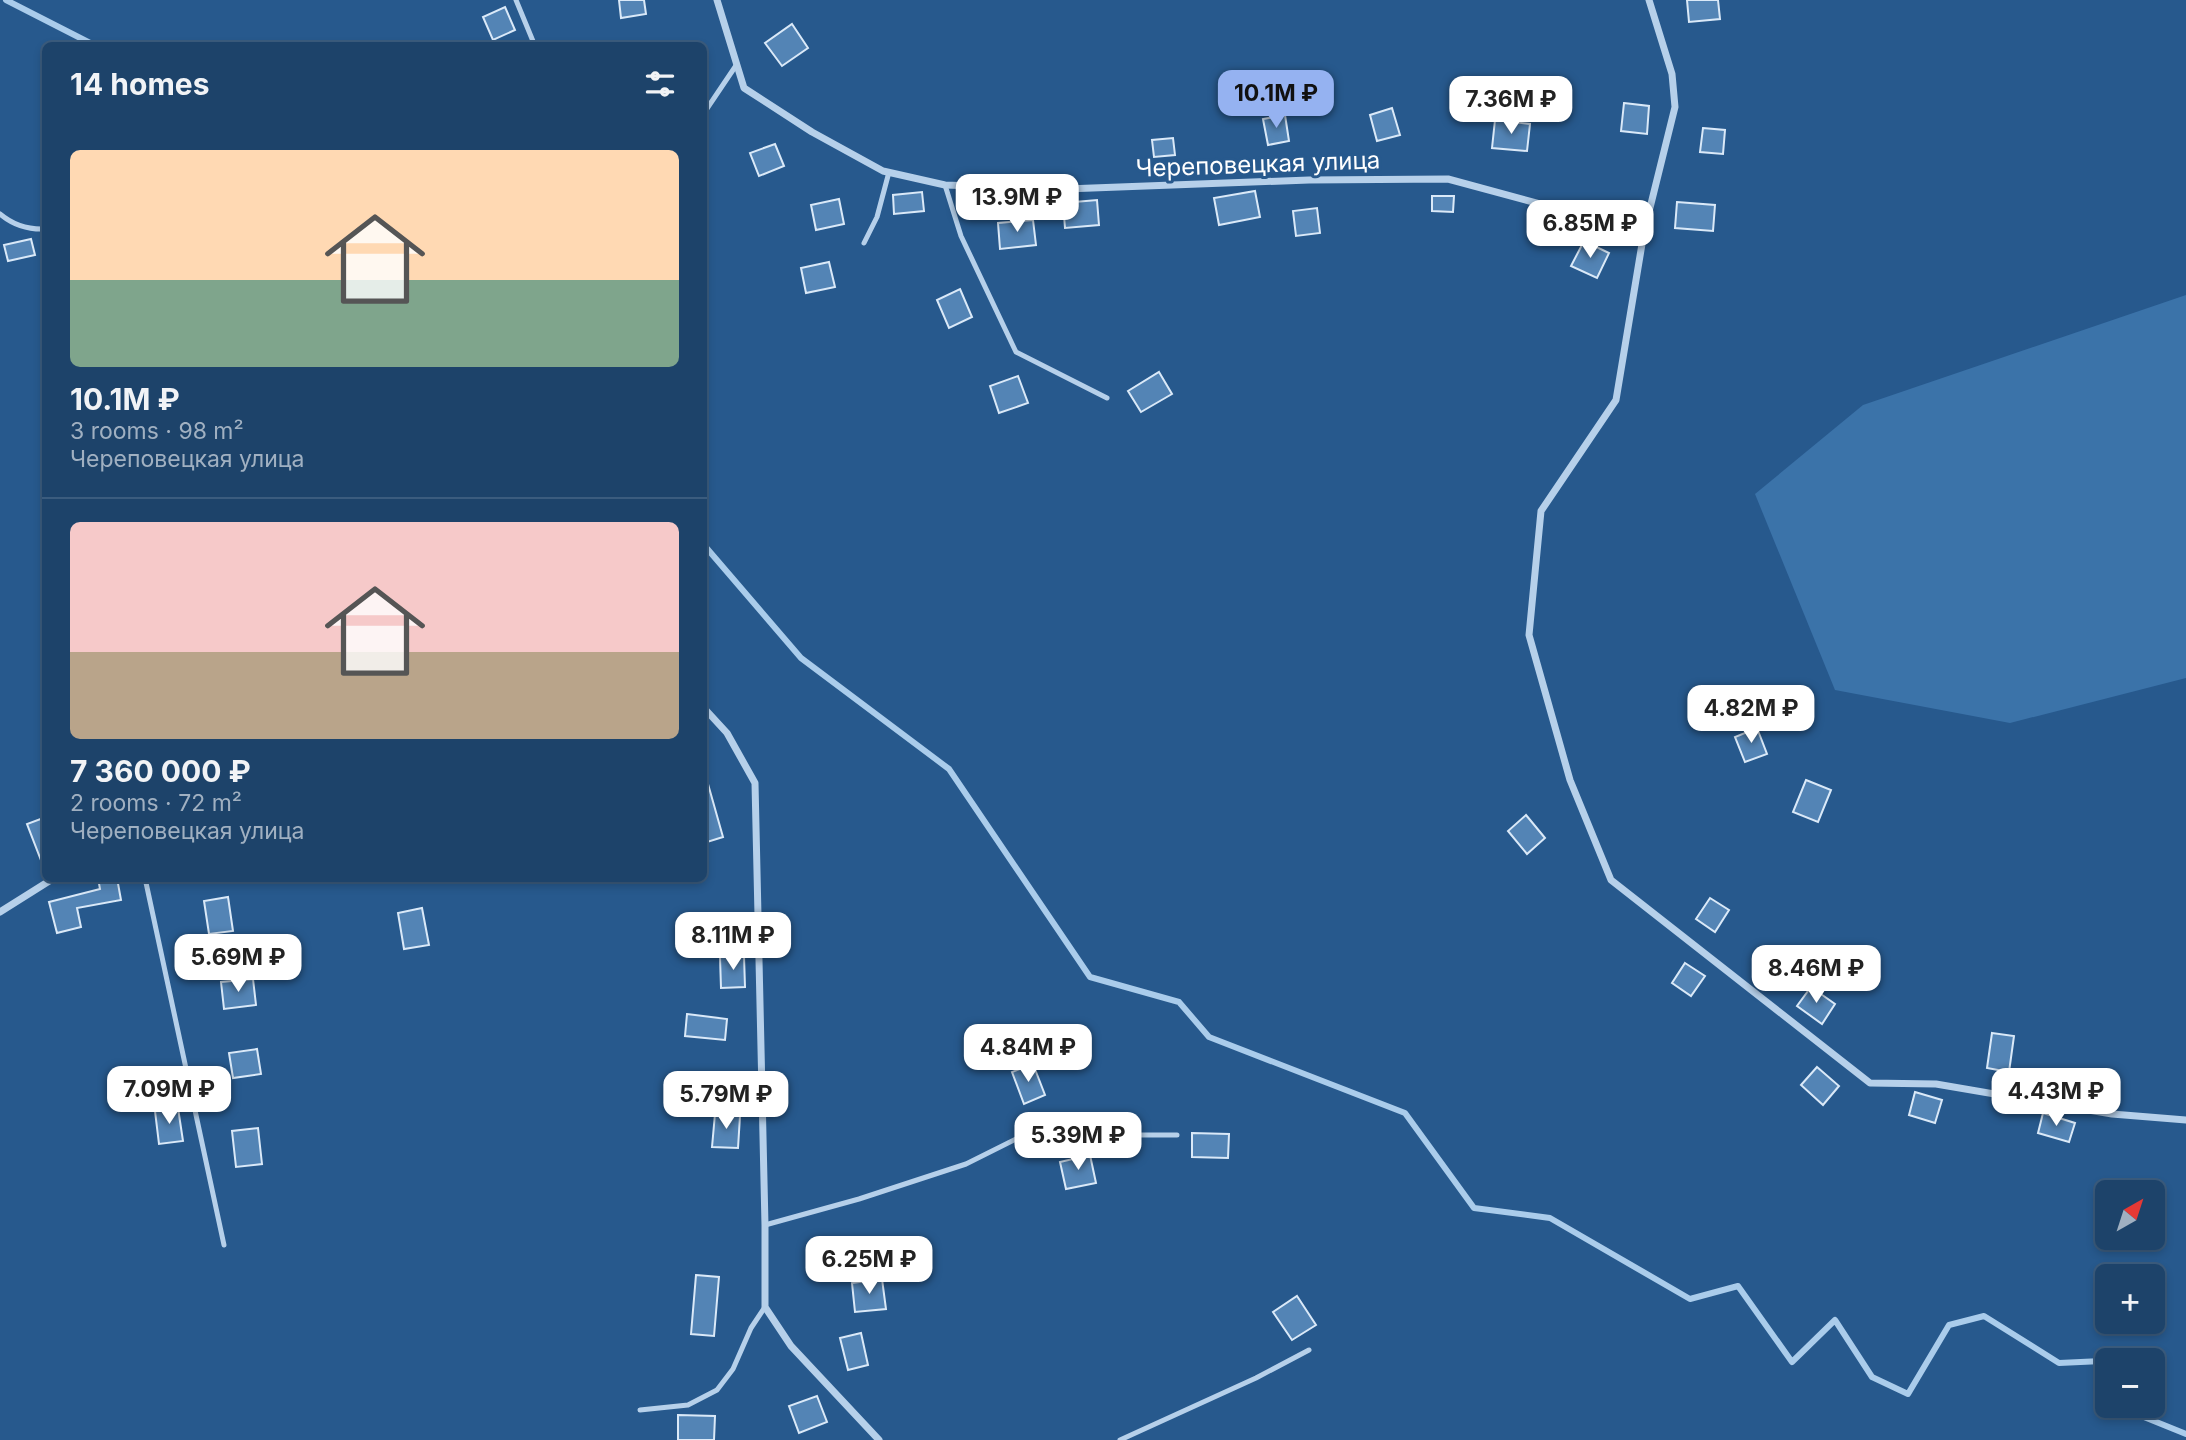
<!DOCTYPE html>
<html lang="en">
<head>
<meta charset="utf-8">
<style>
  :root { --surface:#1d436a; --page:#254a70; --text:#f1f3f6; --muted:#a0b0c1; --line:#3b5c7e; --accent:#95b2f1 }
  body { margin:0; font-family:Inter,sans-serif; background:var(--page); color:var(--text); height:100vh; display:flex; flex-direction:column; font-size:26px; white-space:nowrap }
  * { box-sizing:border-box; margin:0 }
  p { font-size:23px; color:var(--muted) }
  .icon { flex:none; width:38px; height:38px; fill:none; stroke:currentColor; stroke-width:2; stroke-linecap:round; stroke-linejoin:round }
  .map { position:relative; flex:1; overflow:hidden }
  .side { position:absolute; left:42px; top:42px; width:665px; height:840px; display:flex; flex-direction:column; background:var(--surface); border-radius:10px; box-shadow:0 4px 10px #0003,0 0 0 2px var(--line) }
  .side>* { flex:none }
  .needle { width:46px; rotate:39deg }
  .controls { position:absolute; left:2095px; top:1180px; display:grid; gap:14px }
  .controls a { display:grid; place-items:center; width:70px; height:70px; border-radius:10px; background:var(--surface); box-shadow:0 4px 10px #0003,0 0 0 2px var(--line); font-size:35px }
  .price { position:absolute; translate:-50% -60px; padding:0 16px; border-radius:14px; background:#fff; color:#222; font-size:23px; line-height:46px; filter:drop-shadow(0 2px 4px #0008) }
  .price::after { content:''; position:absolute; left:50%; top:42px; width:21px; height:16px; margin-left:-10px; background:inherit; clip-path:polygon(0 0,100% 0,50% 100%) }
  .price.active { background:var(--accent); color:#111 }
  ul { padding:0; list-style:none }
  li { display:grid; align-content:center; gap:14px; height:371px; padding:0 28px }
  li+li { border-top:2px solid var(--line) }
  li span { display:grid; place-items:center; height:217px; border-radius:10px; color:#555 }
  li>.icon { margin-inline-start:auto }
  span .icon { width:126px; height:126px; fill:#fffc; stroke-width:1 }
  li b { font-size:30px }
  h2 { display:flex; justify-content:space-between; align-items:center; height:84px; padding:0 28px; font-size:30px }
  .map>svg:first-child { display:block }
</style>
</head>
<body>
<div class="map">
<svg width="2186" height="1440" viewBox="0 0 2186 1440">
  <rect width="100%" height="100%" fill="#27598d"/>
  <!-- green -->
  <path fill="#3b73a9" d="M2186,295V678L2010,723L1835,690L1755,494L1863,405Z"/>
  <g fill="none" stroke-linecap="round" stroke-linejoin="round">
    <!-- stream -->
    <g stroke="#aacceb" stroke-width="6">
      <path d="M6,0L96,46"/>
      <path d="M704,545L801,658L949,769L1090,977L1179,1002L1209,1037L1405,1113L1474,1208L1550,1218L1690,1299L1738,1286L1792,1362L1835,1320L1872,1377L1908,1394L1949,1325L1984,1316L2059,1363L2102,1361L2107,1368"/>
      <path d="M2135,1405L2144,1417L2186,1434"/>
    </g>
  </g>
  <!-- building -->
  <g fill="#5384b5" stroke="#dae9f8" stroke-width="2">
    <path d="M619,0H644L646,14L621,18Z"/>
    <path d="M1687,0H1718L1720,19L1689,22Z"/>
    <path d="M505,7L515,30L493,40L483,17Z"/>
    <path d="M792,24L808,48L782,66L765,43Z"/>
    <path d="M1624,103L1649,106L1647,134L1621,131Z"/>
    <path d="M1392,108L1400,135L1377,141L1370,115Z"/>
    <path d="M1285,115L1289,141L1268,145L1263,119Z"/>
    <path d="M1495,120L1530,124L1527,151L1492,148Z"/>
    <path d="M1703,128L1725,130L1723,154L1700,152Z"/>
    <path d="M1173,138L1175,155L1154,157L1152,140Z"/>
    <path d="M775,144L784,166L759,176L750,153Z"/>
    <path d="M1255,191L1260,217L1219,225L1214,198Z"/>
    <path d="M922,192L924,211L894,214L893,195Z"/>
    <path d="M1432,196H1454L1453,212L1432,211Z"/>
    <path d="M839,199L844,224L816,230L811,205Z"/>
    <path d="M1097,200L1099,225L1065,228L1063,203Z"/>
    <path d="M1677,202L1715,205L1713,231L1675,228Z"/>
    <path d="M1317,208L1320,233L1296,236L1293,211Z"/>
    <path d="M1033,220L1036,245L1000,249L998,223Z"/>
    <path d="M31,239L35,255L8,261L4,245Z"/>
    <path d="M1584,241L1609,253L1597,278L1571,266Z"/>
    <path d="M829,262L835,287L806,293L801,268Z"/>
    <path d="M960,289L972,317L949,328L937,300Z"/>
    <path d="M1159,372L1172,394L1141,412L1128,391Z"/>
    <path d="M1018,376L1028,403L999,413L990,386Z"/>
    <path d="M1757,728L1767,754L1745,762L1735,737Z"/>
    <path d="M1806,780L1831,790L1818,822L1793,812Z"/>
    <path d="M704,784H708L723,837L704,843Z"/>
    <path d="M1526,815L1545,838L1527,854L1508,831Z"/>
    <path d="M46,817V868H44L27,824Z"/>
    <path d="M98,878H117L121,900L77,908L81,927L57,933L49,902L100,889Z"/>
    <path d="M228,897L233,931L209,934L204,901Z"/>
    <path d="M1710,898L1729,910L1715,932L1696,919Z"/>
    <path d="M422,908L429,945L404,949L398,913Z"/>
    <path d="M744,956L745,987L721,988L720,957Z"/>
    <path d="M1685,963L1705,976L1691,996L1672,983Z"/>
    <path d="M253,979L256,1005L224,1009L221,982Z"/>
    <path d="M1811,987L1835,1004L1822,1024L1797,1006Z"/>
    <path d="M687,1014L727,1019L725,1040L685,1036Z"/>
    <path d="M1992,1033L2014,1036L2009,1072L1987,1068Z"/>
    <path d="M257,1049L261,1074L233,1078L229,1053Z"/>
    <path d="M1033,1064L1045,1095L1024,1104L1012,1072Z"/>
    <path d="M1817,1067L1839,1086L1823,1105L1801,1085Z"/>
    <path d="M1915,1092L1942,1100L1935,1123L1909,1115Z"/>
    <path d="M178,1108L183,1141L159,1144L155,1111Z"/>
    <path d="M2043,1113L2075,1123L2069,1142L2038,1133Z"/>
    <path d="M715,1114L740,1116L738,1148L712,1147Z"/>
    <path d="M258,1128L262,1164L236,1167L232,1131Z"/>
    <path d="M1192,1133L1229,1134L1228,1158L1192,1157Z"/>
    <path d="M1090,1155L1096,1183L1066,1189L1060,1162Z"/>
    <path d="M696,1275L719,1277L714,1336L691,1334Z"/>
    <path d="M882,1279L886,1309L855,1312L852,1283Z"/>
    <path d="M1297,1296L1316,1325L1292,1340L1273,1312Z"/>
    <path d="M861,1333L868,1365L848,1370L840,1338Z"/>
    <path d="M817,1396L827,1422L799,1433L789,1406Z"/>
    <path d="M678,1415L715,1416L714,1440H678Z"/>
  </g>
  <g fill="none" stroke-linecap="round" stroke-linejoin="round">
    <!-- lane -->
    <g stroke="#b6d0ea" stroke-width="5">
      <path d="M516,0L535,46"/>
      <path d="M704,113L737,64"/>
      <path d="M945,185L961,236L1016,352L1107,398"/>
      <path d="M0,214C13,225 28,230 46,229"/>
      <path d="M864,243L877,217L889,172"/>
      <path d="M145,878L224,1245"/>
      <path d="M765,1225L859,1199L966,1164L1054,1120L1092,1118L1138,1135H1177"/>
      <path d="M640,1410L688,1405L717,1390L733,1369L751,1328L765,1307"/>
      <path d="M1120,1440L1256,1378L1309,1350"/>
    </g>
    <!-- street -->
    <g stroke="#b6d0ea" stroke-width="7">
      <path d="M717,0L744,88L812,132L883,171L945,185L1066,189L1309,180L1448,179L1644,232L1675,107L1672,74L1649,0"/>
      <path d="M1644,232L1616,400L1541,511L1529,635L1570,780L1611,880L1870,1083L1936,1084L2112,1114L2186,1120"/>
      <path d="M704,708L727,733L755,783L765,1225V1307L791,1346L879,1440"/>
      <path d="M0,912L54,878"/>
    </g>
  </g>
  <g text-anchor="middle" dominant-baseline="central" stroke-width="6" stroke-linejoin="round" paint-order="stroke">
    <!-- street labels -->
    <g font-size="24" fill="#fff" stroke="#27598d">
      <text transform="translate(1258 164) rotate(-2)">Череповецкая улица</text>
    </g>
  </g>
</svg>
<div class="controls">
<a><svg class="needle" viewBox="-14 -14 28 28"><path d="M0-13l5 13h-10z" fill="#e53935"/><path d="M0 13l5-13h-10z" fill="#a0b0c1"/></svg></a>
<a>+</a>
<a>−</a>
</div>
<b class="price active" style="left:1276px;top:130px">10.1M ₽</b>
<b class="price" style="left:1511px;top:136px">7.36M ₽</b>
<b class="price" style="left:1017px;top:234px">13.9M ₽</b>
<b class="price" style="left:1590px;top:260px">6.85M ₽</b>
<b class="price" style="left:1751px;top:745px">4.82M ₽</b>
<b class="price" style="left:733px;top:972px">8.11M ₽</b>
<b class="price" style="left:238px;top:994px">5.69M ₽</b>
<b class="price" style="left:1816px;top:1005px">8.46M ₽</b>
<b class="price" style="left:1028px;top:1084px">4.84M ₽</b>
<b class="price" style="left:169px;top:1126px">7.09M ₽</b>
<b class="price" style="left:2056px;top:1128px">4.43M ₽</b>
<b class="price" style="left:726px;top:1131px">5.79M ₽</b>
<b class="price" style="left:1078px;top:1172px">5.39M ₽</b>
<b class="price" style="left:869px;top:1296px">6.25M ₽</b>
<section class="side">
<h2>14 homes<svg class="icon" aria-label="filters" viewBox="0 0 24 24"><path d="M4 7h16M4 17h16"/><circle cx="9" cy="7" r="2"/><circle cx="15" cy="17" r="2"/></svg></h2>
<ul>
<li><span style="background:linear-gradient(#ffd9b3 60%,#7fa58c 0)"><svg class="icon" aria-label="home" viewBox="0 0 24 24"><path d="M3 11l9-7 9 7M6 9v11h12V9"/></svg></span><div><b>10.1M ₽</b><p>3 rooms · 98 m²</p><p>Череповецкая улица</p></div></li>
<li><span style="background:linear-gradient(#f6c9c9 60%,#b9a48a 0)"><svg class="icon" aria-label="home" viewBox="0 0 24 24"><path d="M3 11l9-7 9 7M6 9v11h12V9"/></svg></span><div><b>7 360 000 ₽</b><p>2 rooms · 72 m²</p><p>Череповецкая улица</p></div></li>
</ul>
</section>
</div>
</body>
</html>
